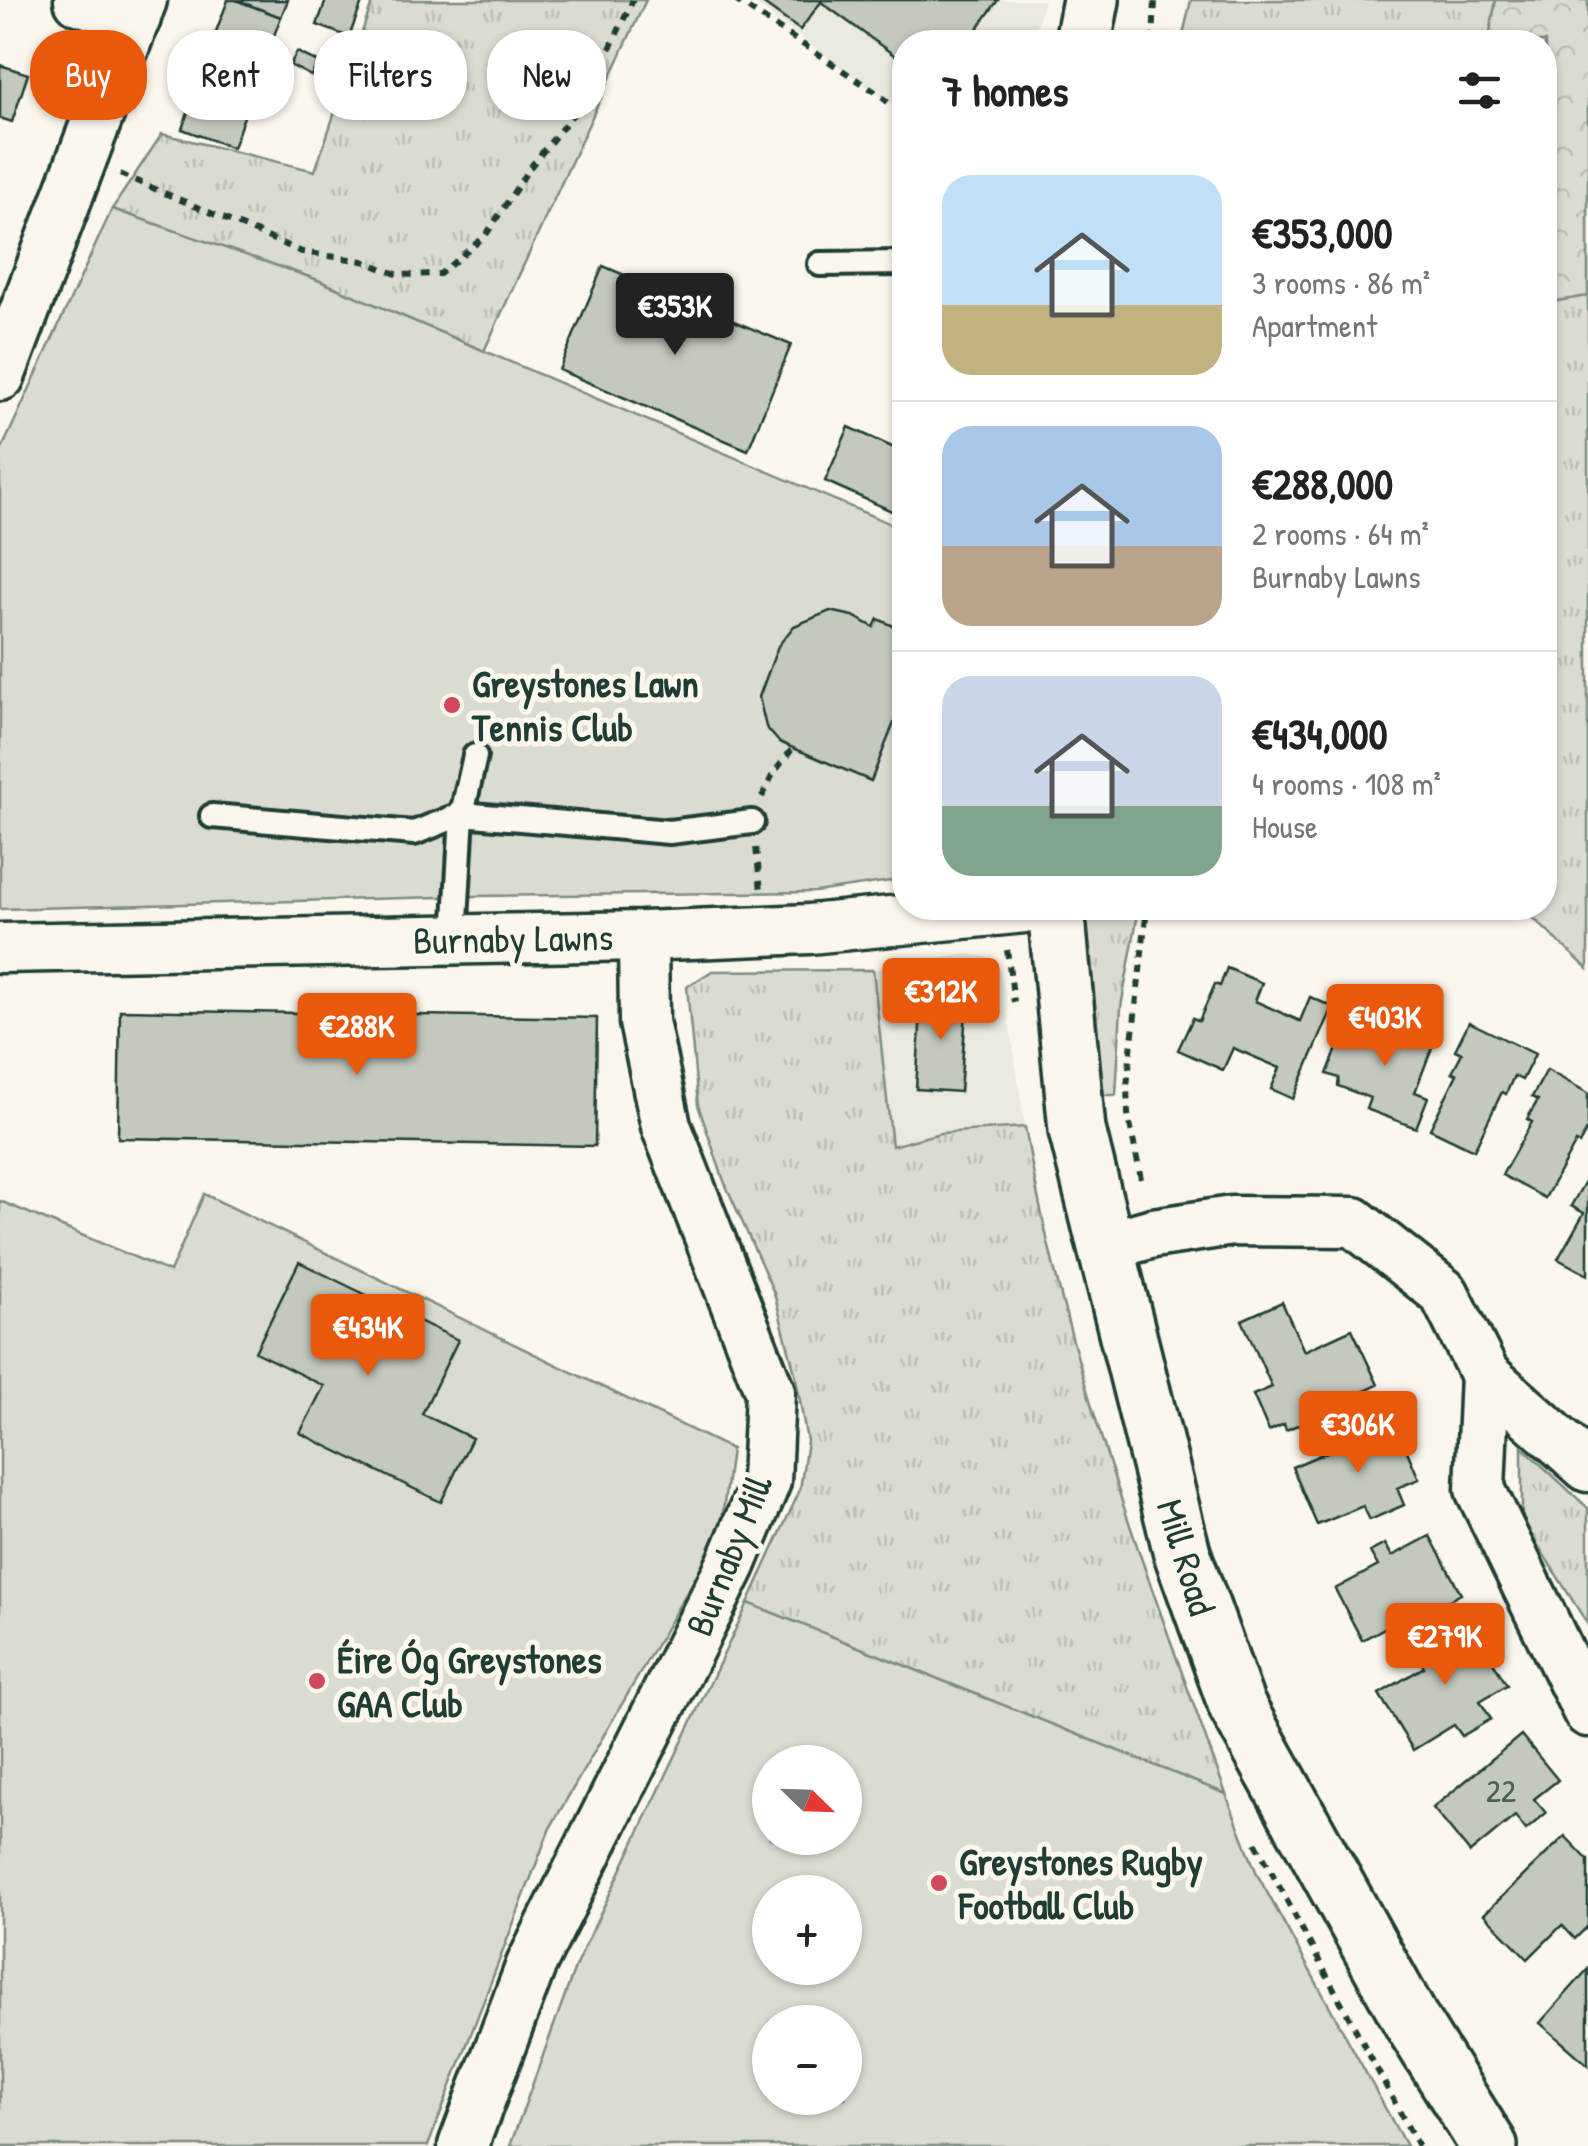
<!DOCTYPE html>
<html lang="en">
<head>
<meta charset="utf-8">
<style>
  :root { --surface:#fff; --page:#f6f6f6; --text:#222; --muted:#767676; --line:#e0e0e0; --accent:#ea580c }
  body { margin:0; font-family:"Patrick Hand",sans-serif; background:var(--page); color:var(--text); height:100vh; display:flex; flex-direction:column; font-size:38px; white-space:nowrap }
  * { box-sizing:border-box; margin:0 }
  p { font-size:32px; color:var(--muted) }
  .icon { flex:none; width:55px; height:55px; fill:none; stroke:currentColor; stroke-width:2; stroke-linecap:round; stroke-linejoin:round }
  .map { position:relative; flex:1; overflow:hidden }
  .sheet { position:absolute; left:892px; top:30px; width:665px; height:890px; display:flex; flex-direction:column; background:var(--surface); border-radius:40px; box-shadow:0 2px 8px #0004 }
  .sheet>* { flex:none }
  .banner { position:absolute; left:30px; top:30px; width:712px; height:90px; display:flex; gap:20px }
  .needle { width:65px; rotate:113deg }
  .fabs { position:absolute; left:752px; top:1745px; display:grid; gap:20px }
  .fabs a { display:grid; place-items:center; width:110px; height:110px; border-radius:50%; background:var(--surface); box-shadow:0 2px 8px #0004; font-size:50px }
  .price { position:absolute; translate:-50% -85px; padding:0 22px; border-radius:10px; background:var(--accent); color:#fff; font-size:32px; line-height:65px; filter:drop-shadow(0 2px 5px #0008) }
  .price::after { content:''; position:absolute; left:50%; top:60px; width:30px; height:22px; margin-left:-15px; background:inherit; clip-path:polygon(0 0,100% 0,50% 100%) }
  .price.active { background:#222; color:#fff }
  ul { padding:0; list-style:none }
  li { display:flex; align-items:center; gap:30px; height:250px; padding:0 50px }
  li+li { border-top:2px solid var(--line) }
  li span { display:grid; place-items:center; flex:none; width:280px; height:200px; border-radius:30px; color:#555 }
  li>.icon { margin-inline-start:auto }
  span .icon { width:120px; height:120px; fill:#fffc; stroke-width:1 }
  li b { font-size:42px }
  h2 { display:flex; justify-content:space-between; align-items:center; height:120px; padding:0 50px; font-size:42px }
  .pill { padding:0 35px; border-radius:40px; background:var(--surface); box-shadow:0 2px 8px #0004; font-size:35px; line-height:90px }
  .pill.active { background:var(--accent); color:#fff }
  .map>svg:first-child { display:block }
</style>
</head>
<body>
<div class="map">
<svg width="1588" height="2146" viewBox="0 0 1588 2146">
  <defs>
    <pattern id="grass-tufts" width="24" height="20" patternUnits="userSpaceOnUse" patternTransform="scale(2.5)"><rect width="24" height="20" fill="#dbdcd1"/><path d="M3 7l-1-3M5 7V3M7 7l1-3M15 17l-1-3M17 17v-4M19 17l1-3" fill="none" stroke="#bcbeb4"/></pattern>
    <pattern id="forest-crowns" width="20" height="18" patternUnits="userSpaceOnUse" patternTransform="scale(2.5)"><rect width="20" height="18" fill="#dbdcd1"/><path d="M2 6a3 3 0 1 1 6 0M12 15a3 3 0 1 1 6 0" fill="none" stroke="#bcbeb4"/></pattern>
  </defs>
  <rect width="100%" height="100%" fill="#fbf7ec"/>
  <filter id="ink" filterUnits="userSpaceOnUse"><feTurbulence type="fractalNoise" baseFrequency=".01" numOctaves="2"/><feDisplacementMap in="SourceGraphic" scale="20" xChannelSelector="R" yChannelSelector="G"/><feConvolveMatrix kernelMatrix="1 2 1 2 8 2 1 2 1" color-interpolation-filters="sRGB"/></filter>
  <g filter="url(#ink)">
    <!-- built -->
    <g fill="#eae9de">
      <path d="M749,0H1044L1032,42H905V114Z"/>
      <path d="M967,954L987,957L999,969L1005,992L1025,1127L940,1133L892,1146L873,970Z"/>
    </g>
    <!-- grass -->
    <g fill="url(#grass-tufts)" stroke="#7d8c82" stroke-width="2.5">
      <path d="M373,0H646L484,351L315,279L112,209L162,134L315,171Z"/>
      <path d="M1191,0H1588V969L1522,908H1545V42H1185L1183,35Z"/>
      <path d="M1076,908H1139L1121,1007L1116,1095H1104Z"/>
      <path d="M873,970L892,1146L940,1133L1025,1127C1063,1357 1147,1576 1226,1794L748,1603L800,1490L807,1441L795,1373L774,1293L724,1181L698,1105L687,987L712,971Z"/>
      <path d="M1522,1447L1588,1508V1625L1522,1520Z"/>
    </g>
    <!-- forest -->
    <path fill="url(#forest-crowns)" stroke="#7d8c82" stroke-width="2.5" d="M1496,0H1588V296L1545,303V42H1488Z"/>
    <!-- pitch -->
    <g fill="#dbdcd1" stroke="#7d8c82" stroke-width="2.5" fill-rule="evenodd">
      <path d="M112,209L315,279L905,530V879L815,892L477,896L0,909V453Z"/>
      <path d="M204,1194L731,1449L720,1535L550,1828L428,2146H0V1201L170,1272Z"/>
      <path d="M748,1603L1226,1794L1257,1874L1406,2146H510L576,1965ZM770,1762H845V1838H770ZM770,1892H845V1968H770ZM770,2022H845V2098H770Z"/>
    </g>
    <!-- building -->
    <g fill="#c4c9be" stroke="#1f3d34" stroke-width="2.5">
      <path d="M228,0H236L281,17L264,62L212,42Z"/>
      <path d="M236,0H288L281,17Z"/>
      <path d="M326,0H363L349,37L317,25Z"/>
      <path d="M758,0H998L968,42L953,30L944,42H905V63L821,2L800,30Z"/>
      <path d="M953,30L968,42H969H944Z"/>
      <path d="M297,52L318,62L311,76L290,65Z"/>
      <path d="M208,56L259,75L248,105L197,86Z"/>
      <path d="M0,65L28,74L12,122L0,118Z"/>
      <path d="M197,86L248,105L233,148L182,129Z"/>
      <path d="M603,266L791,345L748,450L559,370Z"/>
      <path d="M849,427L905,453V517L825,481Z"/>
      <path d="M830,611L853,616L874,627L878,619L905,631V695L871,781L779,742L766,727L759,697L778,646L794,626Z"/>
      <path d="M1227,968L1262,983L1255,1001L1300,1021L1310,997L1333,1007L1293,1099L1271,1089L1280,1068L1233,1048L1223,1070L1178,1050L1193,1018L1199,1021L1215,984L1220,986Z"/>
      <path d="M922,995L967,998L960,1092L916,1089Z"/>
      <path d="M120,1010L597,1018L595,1146L118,1138Z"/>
      <path d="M1394,1020L1436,1037L1415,1092L1428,1097L1416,1128L1366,1109L1370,1098L1338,1086L1339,1078L1327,1074L1347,1023L1387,1038Z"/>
      <path d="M1469,1022L1535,1054L1522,1080L1514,1076L1506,1094L1502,1092L1474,1150L1430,1129L1457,1074L1452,1072L1462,1053L1455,1050Z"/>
      <path d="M1547,1070L1588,1093V1128L1579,1144L1576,1142L1545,1198L1502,1175L1532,1122L1527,1119L1538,1100L1532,1097Z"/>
      <path d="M1588,1176V1275L1558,1259L1584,1213L1571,1206Z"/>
      <path d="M299,1262L458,1340L422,1414L472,1438L441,1502L300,1433L324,1386L255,1352Z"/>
      <path d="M1282,1302L1304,1351L1352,1329L1378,1385L1356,1395L1365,1416L1331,1431L1323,1414L1286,1430L1284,1424L1269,1431L1253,1395L1272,1387L1242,1320Z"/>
      <path d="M1395,1423L1419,1479L1397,1488L1404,1505L1370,1520L1363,1506L1317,1525L1292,1467Z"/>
      <path d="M1430,1536L1461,1594L1442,1604L1451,1620L1414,1640L1403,1618L1362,1640L1335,1589L1378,1566L1370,1552L1385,1544L1392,1556Z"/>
      <path d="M1458,1624L1466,1638L1475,1632L1507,1685L1480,1701L1491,1719L1462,1736L1454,1725L1413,1750L1379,1694L1424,1667L1414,1651Z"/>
      <path d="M1521,1735L1558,1780L1534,1799L1546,1813L1526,1830L1515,1816L1470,1853L1433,1808Z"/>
      <path d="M1565,1836L1588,1860V1926L1575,1939L1562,1925L1528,1959L1484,1914Z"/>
      <path d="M1588,1969V2065L1540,2023Z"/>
    </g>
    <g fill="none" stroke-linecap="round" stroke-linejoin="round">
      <!-- lane casing -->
      <g stroke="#1f3d34" stroke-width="30">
        <g id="lane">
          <path d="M820,264L905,263"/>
          <path d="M212,816L414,833L462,814L669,832L752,822"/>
          <path d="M455,938L462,814L475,756"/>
        </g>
      </g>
      <!-- street casing -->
      <g stroke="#1f3d34" stroke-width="55">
        <g id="street">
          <path d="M79,0L136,18"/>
          <path d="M0,376L142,0"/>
          <path d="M0,948L643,936L809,929L1025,908"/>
          <path d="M1104,1247L1153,1233L1232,1221L1354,1222L1444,1293L1485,1375L1588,1467"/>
          <path d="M1485,1375L1480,1489L1588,1712"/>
          <path d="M463,2146L531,1965L731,1565L766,1481L770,1392L666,1126L644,1022L643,936"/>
        </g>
      </g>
      <!-- secondary casing -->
      <g stroke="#1f3d34" stroke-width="62">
        <g id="secondary">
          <path d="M1083,42L1091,0"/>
          <path d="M1056,908L1077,1130L1182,1553L1237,1706L1413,2024L1489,2146"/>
        </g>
      </g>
      <!-- path -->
      <g stroke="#1f3d34" stroke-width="6" stroke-dasharray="8 8" stroke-linecap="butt">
        <path d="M735,0L874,91L905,116"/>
        <path d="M1153,42L1155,0"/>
        <path d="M120,174L302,252L363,261L399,275L440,274L486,235L528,170L587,97L633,0"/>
        <path d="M762,797L773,774L793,748"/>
        <path d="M756,848L761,890"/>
        <path d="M1007,950L1014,1002"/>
        <path d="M1141,1179L1128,1114L1127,1086L1147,908"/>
        <path d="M1256,1843L1418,2146"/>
      </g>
      <!-- lane -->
      <use href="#lane" stroke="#fbf7ec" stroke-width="22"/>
      <!-- street -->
      <use href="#street" stroke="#fbf7ec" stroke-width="48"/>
      <!-- secondary -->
      <use href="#secondary" stroke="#fbf7ec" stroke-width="55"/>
    </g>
  </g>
  <!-- markers -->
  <g fill="#d1495b" stroke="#fbf7ec" stroke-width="4">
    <circle cx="452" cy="705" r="10"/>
    <circle cx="317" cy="1681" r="10"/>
    <circle cx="939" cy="1883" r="10"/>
  </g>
  <g text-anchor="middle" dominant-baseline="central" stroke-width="10" stroke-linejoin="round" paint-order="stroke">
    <!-- number labels -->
    <g font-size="32" fill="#486056">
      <text x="1501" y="1790">22</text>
    </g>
    <!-- poi labels -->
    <g font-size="38" font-weight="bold" fill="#1f3d34" stroke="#fbf7ec" text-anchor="start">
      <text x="472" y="683">Greystones Lawn<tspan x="472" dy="44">Tennis Club</tspan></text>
      <text x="337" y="1659">Éire Óg Greystones<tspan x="337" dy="44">GAA Club</tspan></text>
      <text x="959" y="1861">Greystones Rugby<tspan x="959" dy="44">Football Club</tspan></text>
    </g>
    <!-- street labels -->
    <g font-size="38" fill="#1f3d34" stroke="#fbf7ec">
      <text transform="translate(513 938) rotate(-1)">Burnaby Lawns</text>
      <text transform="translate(728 1555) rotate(-68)">Burnaby Mill</text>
      <text transform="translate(1187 1557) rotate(73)">Mill Road</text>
    </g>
  </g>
</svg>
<div class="fabs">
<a><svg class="needle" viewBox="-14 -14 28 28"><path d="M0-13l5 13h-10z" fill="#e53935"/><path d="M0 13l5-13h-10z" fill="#767676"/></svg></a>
<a>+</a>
<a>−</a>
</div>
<b class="price active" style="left:675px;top:358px">€353K</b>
<b class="price" style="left:941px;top:1043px">€312K</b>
<b class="price" style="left:1385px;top:1069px">€403K</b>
<b class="price" style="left:357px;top:1078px">€288K</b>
<b class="price" style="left:368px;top:1379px">€434K</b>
<b class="price" style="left:1358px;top:1476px">€306K</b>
<b class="price" style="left:1445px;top:1688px">€279K</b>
<div class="banner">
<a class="pill active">Buy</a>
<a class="pill">Rent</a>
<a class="pill">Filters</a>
<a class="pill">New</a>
</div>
<section class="sheet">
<h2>7 homes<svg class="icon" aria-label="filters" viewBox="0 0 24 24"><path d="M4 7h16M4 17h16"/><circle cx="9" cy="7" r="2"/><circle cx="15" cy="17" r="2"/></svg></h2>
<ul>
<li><span style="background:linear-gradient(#bfe0f5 65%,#c2b280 0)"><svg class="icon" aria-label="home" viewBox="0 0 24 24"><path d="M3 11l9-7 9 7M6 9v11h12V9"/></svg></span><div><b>€353,000</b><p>3 rooms · 86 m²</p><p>Apartment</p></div></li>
<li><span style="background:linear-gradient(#a9c7e8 60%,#b9a48a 0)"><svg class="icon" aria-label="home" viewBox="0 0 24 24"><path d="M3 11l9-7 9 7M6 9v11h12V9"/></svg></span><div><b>€288,000</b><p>2 rooms · 64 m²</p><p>Burnaby Lawns</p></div></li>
<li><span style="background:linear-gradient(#c9d6e8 65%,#7fa58c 0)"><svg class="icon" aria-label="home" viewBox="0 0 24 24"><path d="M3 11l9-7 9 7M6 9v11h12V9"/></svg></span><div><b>€434,000</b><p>4 rooms · 108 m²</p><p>House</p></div></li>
</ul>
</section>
</div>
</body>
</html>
